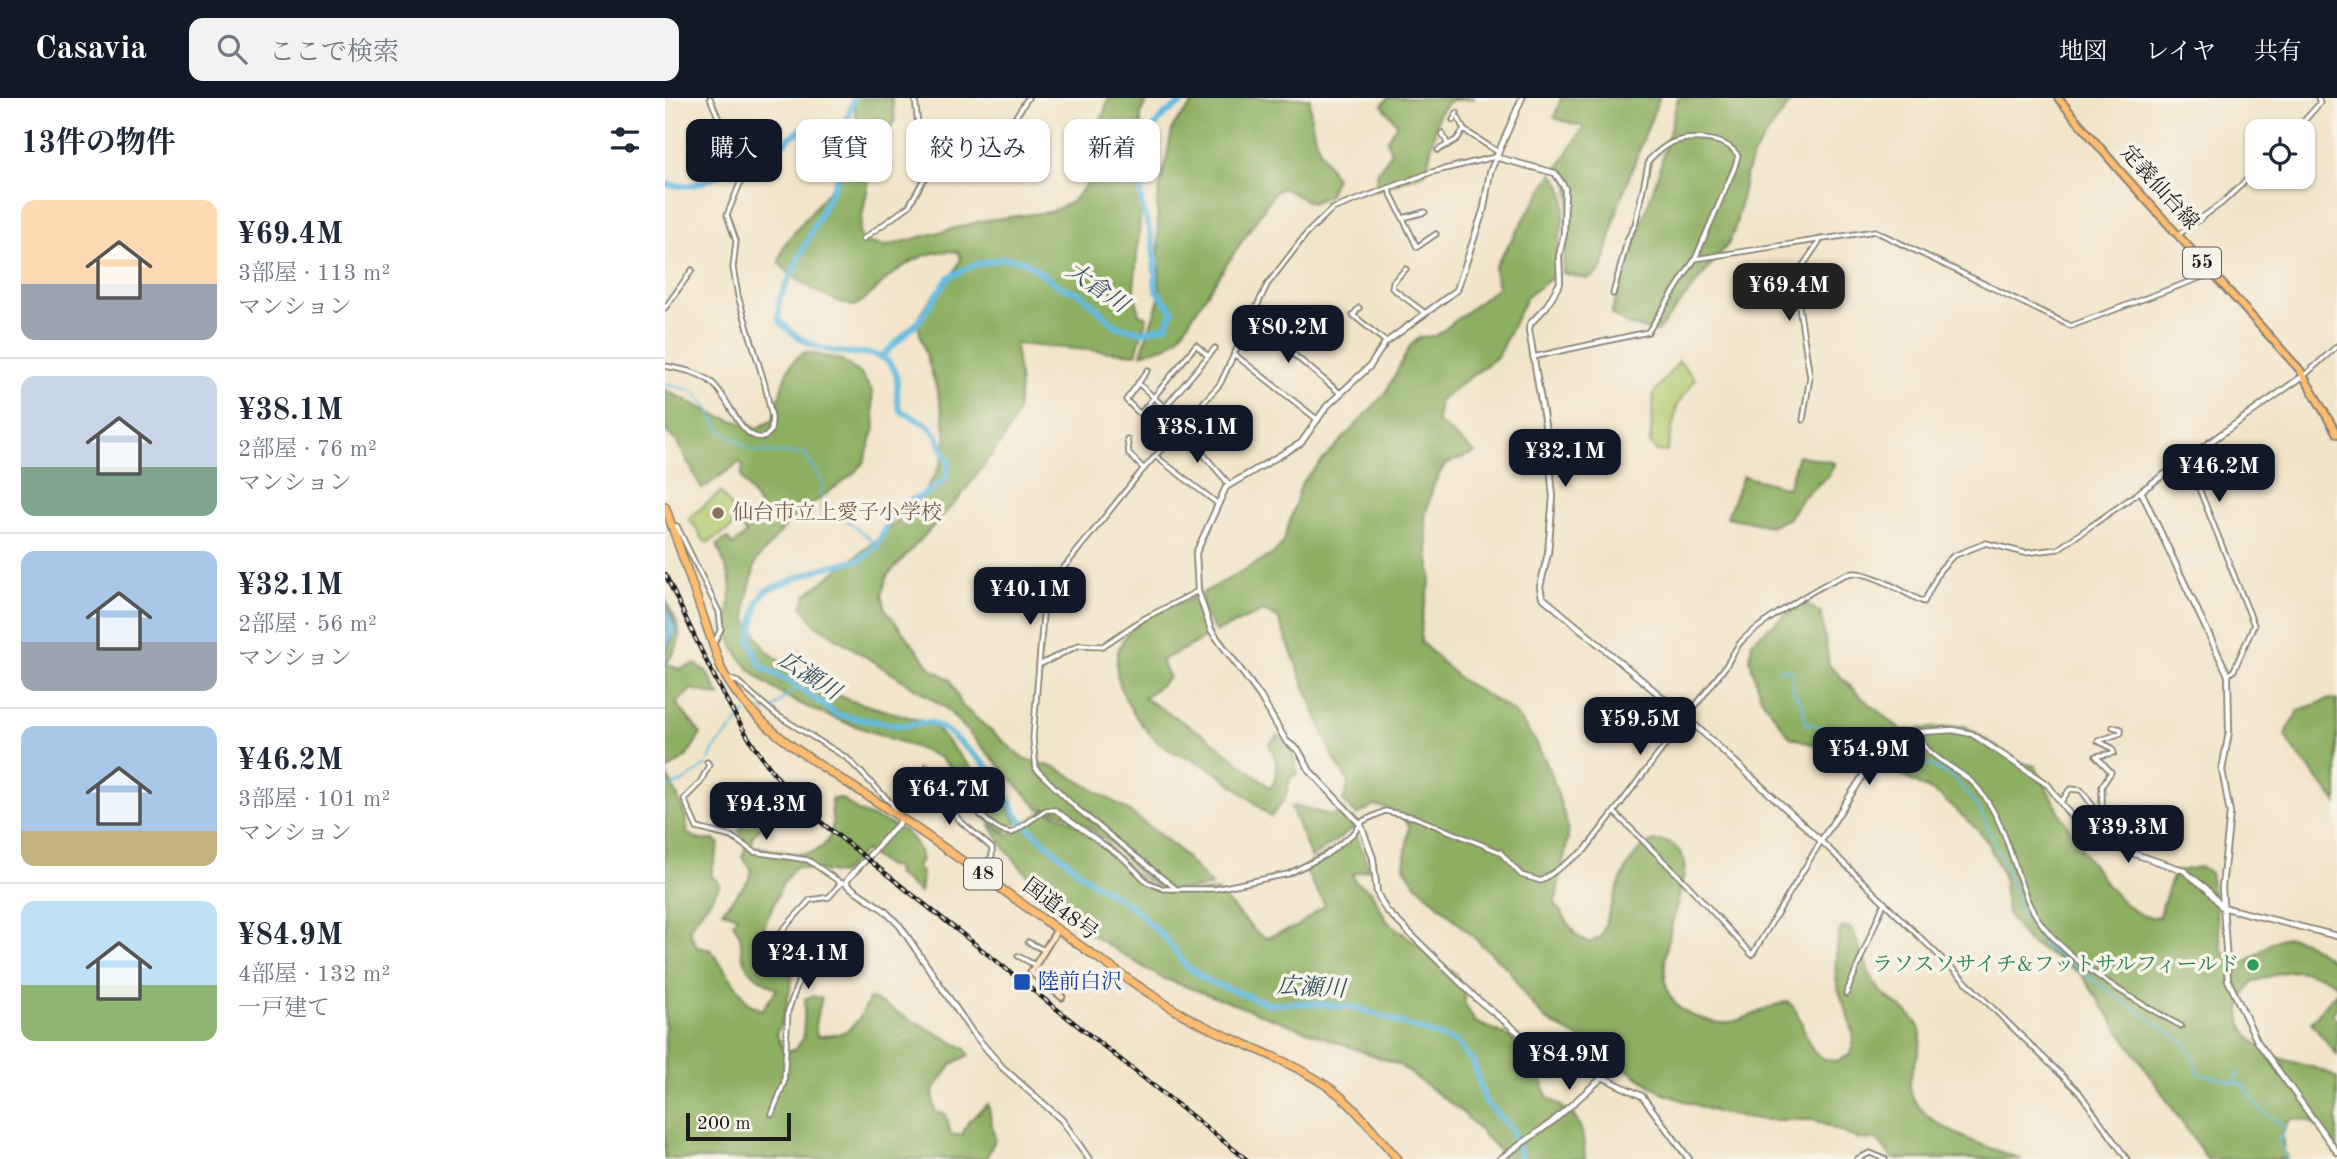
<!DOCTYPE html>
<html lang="ja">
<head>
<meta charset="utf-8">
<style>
  :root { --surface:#fff; --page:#f2f2f3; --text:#1f2937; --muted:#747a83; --line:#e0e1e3; --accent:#111827 }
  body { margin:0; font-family:"Old Standard TT","Noto Serif JP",serif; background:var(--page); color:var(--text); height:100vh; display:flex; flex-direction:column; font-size:26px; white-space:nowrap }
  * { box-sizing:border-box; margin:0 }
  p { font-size:23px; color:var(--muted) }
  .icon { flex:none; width:38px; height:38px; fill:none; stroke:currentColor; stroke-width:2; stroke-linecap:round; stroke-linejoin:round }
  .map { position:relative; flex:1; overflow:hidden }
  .drawer { display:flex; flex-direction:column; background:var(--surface); width:665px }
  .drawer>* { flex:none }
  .guide { position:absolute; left:21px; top:21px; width:665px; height:63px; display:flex; gap:14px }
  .controls { position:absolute; left:1580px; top:21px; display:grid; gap:14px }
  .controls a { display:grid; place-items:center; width:70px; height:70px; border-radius:14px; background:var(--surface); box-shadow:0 2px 5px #0004; font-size:35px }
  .scale { position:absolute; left:21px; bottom:18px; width:105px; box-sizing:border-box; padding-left:7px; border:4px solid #1c1c1c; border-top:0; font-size:19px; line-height:24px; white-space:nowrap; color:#1c1c1c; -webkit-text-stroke:5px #f7f3e8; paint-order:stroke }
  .price { position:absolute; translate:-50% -60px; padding:0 16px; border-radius:14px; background:var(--accent); color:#fff; font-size:23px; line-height:46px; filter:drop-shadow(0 2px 4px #0008) }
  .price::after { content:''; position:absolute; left:50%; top:42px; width:21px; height:16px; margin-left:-10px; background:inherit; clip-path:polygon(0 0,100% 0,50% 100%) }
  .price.on { background:#222; color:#fff }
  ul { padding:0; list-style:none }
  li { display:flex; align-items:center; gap:21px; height:175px; padding:0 21px }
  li+li { border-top:2px solid var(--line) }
  li span { display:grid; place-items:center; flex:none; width:196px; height:140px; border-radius:14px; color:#555 }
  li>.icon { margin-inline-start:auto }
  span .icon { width:84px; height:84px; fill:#fffc; stroke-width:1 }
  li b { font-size:30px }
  h2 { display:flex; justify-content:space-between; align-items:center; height:84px; padding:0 21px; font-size:30px }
  .tag { padding:0 24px; border-radius:14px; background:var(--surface); box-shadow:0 2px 5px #0004; font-size:24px; line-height:63px }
  .tag.on { background:var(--accent); color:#fff }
  header { display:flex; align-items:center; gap:42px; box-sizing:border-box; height:98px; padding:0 35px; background:var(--accent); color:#fff }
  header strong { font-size:33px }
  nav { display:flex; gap:38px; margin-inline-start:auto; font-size:24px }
  .search { width:490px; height:63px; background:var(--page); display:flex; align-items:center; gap:18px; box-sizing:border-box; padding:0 24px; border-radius:14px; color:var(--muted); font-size:26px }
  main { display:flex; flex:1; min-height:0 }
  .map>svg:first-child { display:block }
</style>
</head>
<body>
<header>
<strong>Casavia</strong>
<div class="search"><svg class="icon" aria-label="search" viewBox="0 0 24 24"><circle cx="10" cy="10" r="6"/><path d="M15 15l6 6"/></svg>ここで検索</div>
<nav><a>地図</a><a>レイヤ</a><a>共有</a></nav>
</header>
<main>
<section class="drawer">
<h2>13件の物件<svg class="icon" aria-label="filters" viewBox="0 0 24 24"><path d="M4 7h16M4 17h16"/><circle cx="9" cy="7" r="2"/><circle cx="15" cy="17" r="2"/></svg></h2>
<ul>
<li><span style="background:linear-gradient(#ffd9b3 60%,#9aa5b1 0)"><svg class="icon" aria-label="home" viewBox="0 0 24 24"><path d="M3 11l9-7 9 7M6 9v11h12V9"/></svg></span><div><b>¥69.4M</b><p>3部屋 · 113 m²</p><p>マンション</p></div></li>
<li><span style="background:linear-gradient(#c9d6e8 65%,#7fa58c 0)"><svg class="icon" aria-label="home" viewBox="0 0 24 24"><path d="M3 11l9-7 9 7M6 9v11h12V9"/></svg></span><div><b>¥38.1M</b><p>2部屋 · 76 m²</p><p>マンション</p></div></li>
<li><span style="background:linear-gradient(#a9c7e8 65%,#9aa5b1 0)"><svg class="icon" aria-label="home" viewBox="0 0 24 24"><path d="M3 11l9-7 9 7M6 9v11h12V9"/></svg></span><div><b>¥32.1M</b><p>2部屋 · 56 m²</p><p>マンション</p></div></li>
<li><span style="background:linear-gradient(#a9c7e8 75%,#c2b280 0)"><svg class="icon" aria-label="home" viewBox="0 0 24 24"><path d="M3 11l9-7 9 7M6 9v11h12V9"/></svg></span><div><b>¥46.2M</b><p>3部屋 · 101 m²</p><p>マンション</p></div></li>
<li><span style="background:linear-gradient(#bfe0f5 60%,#8fb573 0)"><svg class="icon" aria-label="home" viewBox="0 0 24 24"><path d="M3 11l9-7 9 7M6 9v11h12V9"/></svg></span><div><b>¥84.9M</b><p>4部屋 · 132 m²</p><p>一戸建て</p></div></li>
</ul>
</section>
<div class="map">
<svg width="1672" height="1061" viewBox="0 0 1672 1061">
  <rect width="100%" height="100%" fill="#f7f3e8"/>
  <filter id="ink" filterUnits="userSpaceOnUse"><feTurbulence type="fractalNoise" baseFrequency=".0143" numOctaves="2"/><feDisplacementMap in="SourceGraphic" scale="14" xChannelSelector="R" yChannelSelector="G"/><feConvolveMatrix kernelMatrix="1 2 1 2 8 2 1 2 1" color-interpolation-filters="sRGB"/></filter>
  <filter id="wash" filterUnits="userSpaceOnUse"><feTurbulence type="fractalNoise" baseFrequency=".00686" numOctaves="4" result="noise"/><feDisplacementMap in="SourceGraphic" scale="28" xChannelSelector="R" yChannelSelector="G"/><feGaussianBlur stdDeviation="1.57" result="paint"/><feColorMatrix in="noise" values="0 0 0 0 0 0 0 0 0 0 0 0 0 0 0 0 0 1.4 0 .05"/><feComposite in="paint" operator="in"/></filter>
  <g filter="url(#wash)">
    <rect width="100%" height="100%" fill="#f2e4c9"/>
    <!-- green -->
    <g fill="#b2cb70" stroke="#677446" stroke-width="2">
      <path d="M1014,263L1030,281L1012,308L1002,354L992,353L985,346L989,295Z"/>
      <path d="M56,394L67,411L69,428L44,444H40L24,420Z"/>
    </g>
    <!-- forest -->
    <g fill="#8daf62" stroke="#54663f" stroke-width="2">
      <path d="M188,0H227L230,22L209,57L194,134L198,144L221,148L321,122L385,114L407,104L432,74L435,29L443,0H483L476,16V111L469,191L474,216L482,219L471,256L350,246L355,288L352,315L342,336L295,399L222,478L217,497L221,512L267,571L285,581L297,608L359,661L392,670L458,709L511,749L547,788C531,791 510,795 493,788C477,782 469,768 457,756C442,741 395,706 374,711L281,610L151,527L137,509L141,497C183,461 289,398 280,332C276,295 260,259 252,223C262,198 288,184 296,160L293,154C267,150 242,164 223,180C212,189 203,202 189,208C167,204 128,183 114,165L119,147L191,59L192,21Z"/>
      <path d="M533,0H645C645,34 652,51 671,80L663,98L646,105L618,90L609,95L513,240L502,248L476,256L495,198L492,104L508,28Z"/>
      <path d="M723,0H810L784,3L774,15L761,74L710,93L713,73L726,55L722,42L732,26L717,7Z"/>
      <path d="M896,0H994L954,106L937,171L928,179L921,181L898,175C895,150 918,87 893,70L919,29L889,20Z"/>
      <path d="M1013,0H1128C1116,21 1098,37 1087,60C1075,87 1077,118 1064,145L992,234L964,227L946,216L994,74Z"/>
      <path d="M887,76C916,99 886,146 891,177L862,198L832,259L775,302L772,323L810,355L780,366L768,388L760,419L766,481L757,520L756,544L795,581L848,613L869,641L885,672L902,726L903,740L890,805L911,837L924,845L936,839C945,814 962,739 997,743C1009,744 1016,754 1020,764C1020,808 968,898 1031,919C1040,921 1048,925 1057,925C1080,925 1110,903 1123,904C1145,921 1135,963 1172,963L1185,957C1196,931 1175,906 1171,881C1169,866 1172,850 1174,835L1176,830L1183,829L1188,833C1195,850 1201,871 1211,887C1223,905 1248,912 1255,932C1260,949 1246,967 1245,984C1241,1025 1327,1051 1357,1061H1228L1212,1042L1193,1041L1149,1022H1098L1054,1015L997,995L916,941L881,922L863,902L843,871L750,785L739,769L744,728C735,714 725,709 708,708L692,717L678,703L684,685L667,657L613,520L598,513L551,534L540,518L536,496L608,456L618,445L637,384L720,296L745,248L755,239L771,238L833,189L829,170Z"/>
      <path d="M141,254L176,262L196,276L207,293L210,330L199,364L188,376L127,421L91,463L81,504L82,522L102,553L136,579L184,602L267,626L323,690L336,697L352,725L340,734L321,721L287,671L275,660C217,631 81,608 64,536C60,519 68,500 65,483C63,471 56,458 52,447L62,440L68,447L81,436L78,430L99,415L76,379L78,367L75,364L37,391L12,344L0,332V292L53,318L93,330L108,322C117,298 116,265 141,254Z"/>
      <path d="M1133,357L1170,365L1164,377L1137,400L1123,421L1105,428L1062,419L1078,378L1123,390Z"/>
      <path d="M532,498L536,520L545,537L496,563L504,580L479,600L541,638L606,690C615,674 612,662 604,646L614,637L620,648L626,651L633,676L626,679L620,700L606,719C584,700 559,677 533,664C520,657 507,656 495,646C465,619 430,564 469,529C486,514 511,507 532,498Z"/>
      <path d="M0,500C15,531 23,536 1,566L14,571L30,566L41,573L55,598L27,591L11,605L36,636L21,659L0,674Z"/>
      <path d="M1137,504L1156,515L1164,567L1195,598L1237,632L1300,628L1354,664L1370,668C1386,699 1453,833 1494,818L1509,774L1534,769L1545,774L1557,853L1573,863L1580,864C1591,858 1598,850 1608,844C1634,829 1651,854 1672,865V887C1643,867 1618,871 1587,885C1576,902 1569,916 1582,935C1608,971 1638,959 1672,980V1056C1659,1034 1653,1020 1626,1021C1614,1030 1617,1048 1622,1061H1542L1415,875L1362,843L1342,815L1338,777L1323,745L1313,732L1275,698L1229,673L1125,639L1096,600L1085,562L1087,543Z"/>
      <path d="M1665,601L1672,602V705L1626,648L1620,637L1634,612Z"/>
      <path d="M0,675C8,687 25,722 22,736L36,742H50L54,746L46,777L55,786C49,802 32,815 24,832L32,849L46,852L83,905L97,912L112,891C98,883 81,875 77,856C75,841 78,840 68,825L72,818L57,813L83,783L87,772L77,759L82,746L74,733L85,717L96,729L87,739V748C111,752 152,768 165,738C170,727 165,711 166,701L175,700C182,703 186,709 193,713C219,727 249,725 256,761L252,769L257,776L255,795L232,777L231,770L220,767L200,752L176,776L130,769L118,785L96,836L111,850L113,862L128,879L116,928L111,935L119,953L130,952L138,941L140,901L147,898L157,900L150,926L152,938C184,939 193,927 205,900L301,951L304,957L287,966L268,993L270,1014L281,1016L286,1037H297L303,1024L323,1006L330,1042L321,1061H0Z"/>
      <path d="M633,708L668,718L676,710L689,730L646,760L626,709Z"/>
      <path d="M380,712C407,720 435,740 454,760C468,773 477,787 497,793C514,798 534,794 552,793L592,835L601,840L631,829L660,807L638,769L676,748L691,735L704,771L687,776L690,783L706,793L722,823L790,876L799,893L800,906L810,924L844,938L873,968L882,999C916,1020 917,1022 920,1061H842L797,1014L734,967L495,879L417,831L384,802L340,751L324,726L343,737Z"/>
      <path d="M1672,893V909L1667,917L1672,922V957L1646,924Z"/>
    </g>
    <!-- water -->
    <path fill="#64bbe1" stroke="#406c7e" stroke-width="2" d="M0,505L12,532L0,554Z"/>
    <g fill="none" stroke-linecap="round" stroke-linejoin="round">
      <!-- stream -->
      <g stroke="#64bbe1" stroke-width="2">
        <path d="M0,286L28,293L42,308L54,331L88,353L140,356L157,384L156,417L181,421L212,447"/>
        <path d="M1113,571L1127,572L1128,593L1138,607L1141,626L1173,630L1208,657"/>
        <path d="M108,611L132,588"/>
        <path d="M92,613L101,614"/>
        <path d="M1213,659L1265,667L1289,680L1315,712L1338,763L1356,815L1380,849L1519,944L1528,957L1533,975L1578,987L1597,1013L1622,1030L1614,1042L1621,1061"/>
        <path d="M44,662L49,651L81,615"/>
        <path d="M0,691L20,683L41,667"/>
        <path d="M1571,983L1573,975"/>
      </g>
      <!-- river -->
      <g stroke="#64bbe1" stroke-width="6">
        <path d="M176,41L189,0"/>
        <path d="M0,86C37,93 45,79 75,65C88,59 102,55 114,48C124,42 134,30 146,27C167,22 182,46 180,64L114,202V222C129,240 152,252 175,254C192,256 213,251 226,267C238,280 227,298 236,313L263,327L271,336L284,366L280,382L255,399L237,405L229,413L212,447L197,461L157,470L100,493L93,504L85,543L96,568L132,588L172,617L236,628L266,624L282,633L325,671L354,720L364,730L424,782L466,808L502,842L520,867L543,883L604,906L638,905L689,909L791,944L808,964L820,1003L847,1032L856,1061"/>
        <path d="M216,259L254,223L284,179L309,167L341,160L359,163L394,188L416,196L451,228L478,234L501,228L508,213L491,192L488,144L477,108L475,82L489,29L498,18L523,0"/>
      </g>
    </g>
  </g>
  <g filter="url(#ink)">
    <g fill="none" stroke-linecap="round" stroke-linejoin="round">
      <!-- minor casing -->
      <g stroke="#878072" stroke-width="7">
        <g id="minor">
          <path d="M793,19L799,32L833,54"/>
          <path d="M788,22L792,15"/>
          <path d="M1630,33L1655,5L1653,0"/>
          <path d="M777,35L783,47"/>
          <path d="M773,52L791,42L799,32"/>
          <path d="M259,81L340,35L363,0"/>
          <path d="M723,90L752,149L771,136"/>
          <path d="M738,120L760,114"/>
          <path d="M1513,137L1557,105L1592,72"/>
          <path d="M198,141L244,108L259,81L250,0"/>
          <path d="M1030,161L1210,133L1406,228L1540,178L1543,172"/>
          <path d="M741,171L728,184L727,190L760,215"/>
          <path d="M0,210L27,172"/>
          <path d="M694,210L688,217L721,244"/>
          <path d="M586,221L675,295"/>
          <path d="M569,256L653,322"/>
          <path d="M868,259L983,234L1030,161L1069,71L1073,58C1063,39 1024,37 1006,45C997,49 991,55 984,62L970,127L963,140L948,196"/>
          <path d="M0,268C15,271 34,274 46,284C64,297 75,345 100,339L106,333L107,320L100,287L73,198L68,170L71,143L62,117L78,78L45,0"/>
          <path d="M483,272L461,302L475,316L531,247L543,258"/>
          <path d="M1640,277L1672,248"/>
          <path d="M473,285L518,326"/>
          <path d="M501,308L550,250"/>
          <path d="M492,319L497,328L538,356L564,386"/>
          <path d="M1138,322L1145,279L1131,189L1135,172L1156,141"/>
          <path d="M493,332L485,339L496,350"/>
          <path d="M462,341L464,356L479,371"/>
          <path d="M490,358L552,405"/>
          <path d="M1522,361L1589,527L1569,572L1563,577"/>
          <path d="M7,428H12L54,514L56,531L48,547"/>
          <path d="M374,567L414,547L438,548L478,521L533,493"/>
          <path d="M62,580L73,584L110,616L182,660L226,705L231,712L229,714"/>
          <path d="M1253,634C1258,661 1299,670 1316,694C1341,727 1347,764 1362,801C1385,856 1465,900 1516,928"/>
          <path d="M42,664L44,667L35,685L19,701L32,730L67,739L89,754L143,762L176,785"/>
          <path d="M262,668L277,689L275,695L295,723L327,750V758L316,775"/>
          <path d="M277,689C297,685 319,734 347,735L381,712H390L459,761L482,784L499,791H550L623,776L661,757L689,735L698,723L720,713L749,719L835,754L856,777L876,783L920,752L1061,568C1066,560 1070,551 1075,545C1085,531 1173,474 1189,475C1212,476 1238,495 1259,504L1275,472L1288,458L1321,445L1360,455L1393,451L1476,393"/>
          <path d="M1396,704L1405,691L1416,692L1431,712H1437V688L1446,674L1431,658L1449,655L1447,650L1433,643L1456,635V631L1448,629"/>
          <path d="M949,714L1022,786L1087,857L1156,743L1414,994L1462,1061"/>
          <path d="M510,790L410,709L371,671L368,640L380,493L475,375L555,286L602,187L642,135L667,111L767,74L830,59"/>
          <path d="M363,844L379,852"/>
          <path d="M353,858L370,867"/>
          <path d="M1181,896L1219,805"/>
          <path d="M107,1016L119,985L123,913L135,879L117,860L122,846L114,836L145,802L164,799L176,785H181"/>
          <path d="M1192,1061L1205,1055L1220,1061"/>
        </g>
      </g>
      <!-- tertiary casing -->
      <g stroke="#878072" stroke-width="8">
        <g id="tertiary">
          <path d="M857,0L825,74L819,110L792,192L720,245L705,268L662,308L636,345L561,389L531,455L533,493L546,532L595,598L621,643L634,653L645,673L696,727L708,760L712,795L721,812L812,901L891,965L924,973L977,998L1024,1061"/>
          <path d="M830,59L890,75L900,90L899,136L894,158L895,185L881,209L865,226L864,232L883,345L888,399L883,455L875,489L877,499L1021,619L1156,743L1225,636L1288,632L1307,636L1383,687L1422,740L1518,772L1542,791L1557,809L1672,838"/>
          <path d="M1638,278L1476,393L1563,577L1564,634L1557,672L1565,715L1557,789L1563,882L1592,943L1672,1054"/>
          <path d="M238,721L182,782V787L219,812L235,828L307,934L338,970L397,1022L424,1061"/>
          <path d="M835,1061L887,1024L938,979"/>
        </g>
      </g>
      <!-- secondary casing -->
      <g stroke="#878072" stroke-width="9">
        <path id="secondary" d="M392,832L366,874L397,899"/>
      </g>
      <!-- primary casing -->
      <g stroke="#878072" stroke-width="10">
        <path id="primary" d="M1393,0L1455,73L1635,272L1672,336"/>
      </g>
      <!-- trunk casing -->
      <g stroke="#878072" stroke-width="10">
        <path id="trunk" d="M0,408L56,570C87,634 167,673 224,712C319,775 407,846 502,907C552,939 610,954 659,986C688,1004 710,1036 733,1061"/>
      </g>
      <!-- minor -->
      <use href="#minor" stroke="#fff" stroke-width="3.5"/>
      <!-- tertiary -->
      <use href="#tertiary" stroke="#fff" stroke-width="4.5"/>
      <!-- secondary -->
      <use href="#secondary" stroke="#ffe4c6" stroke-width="5"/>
      <!-- primary -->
      <use href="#primary" stroke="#febc70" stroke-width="6"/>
      <!-- trunk -->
      <use href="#trunk" stroke="#febc70" stroke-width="7"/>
      <!-- rail casing -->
      <g stroke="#1c1c1c" stroke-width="4.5">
        <path id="rail" d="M0,476C43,565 80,661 157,725L581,1061"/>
      </g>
      <!-- rail -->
      <use href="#rail" stroke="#f7f3e8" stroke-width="2" stroke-dasharray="5" stroke-linecap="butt"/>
    </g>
  </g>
  <!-- markers -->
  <circle fill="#8d6e63" stroke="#f7f3e8" stroke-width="2.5" cx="53" cy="415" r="7"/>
  <circle fill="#2e9e5b" stroke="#f7f3e8" stroke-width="2.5" cx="1588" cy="867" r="7"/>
  <rect fill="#1a4fb4" stroke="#f7f3e8" stroke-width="2.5" x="348" y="875" width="18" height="18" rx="3.5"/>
  <g text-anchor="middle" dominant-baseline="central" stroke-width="7" stroke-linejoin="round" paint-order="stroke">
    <!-- shield labels -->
    <g fill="#f7f3e8" stroke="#5e5c59" stroke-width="2">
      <rect x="1518" y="149.5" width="38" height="31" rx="5"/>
      <rect x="299" y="760.5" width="38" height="31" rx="5"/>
    </g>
    <g font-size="19" font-weight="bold" fill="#1c1c1c">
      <text x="1537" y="165">55</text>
      <text x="318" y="776">48</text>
    </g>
    <!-- street labels -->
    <g font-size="21" fill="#1c1c1c" stroke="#f7f3e8">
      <text transform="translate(1494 90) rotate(48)">定義仙台線</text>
      <text transform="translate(395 812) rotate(37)">国道48号</text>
    </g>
    <!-- education labels -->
    <g font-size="21" fill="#785e54" stroke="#f7f3e8" text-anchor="start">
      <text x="67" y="415">仙台市立上愛子小学校</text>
    </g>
    <!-- leisure labels -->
    <g font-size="21" fill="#27864d" stroke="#f7f3e8" text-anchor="end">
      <text x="1574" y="867">ラソスソサイチ&amp;フットサルフィールド</text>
    </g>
    <!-- transit labels -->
    <g font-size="21" fill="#164399" stroke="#f7f3e8" text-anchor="start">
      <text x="373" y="884">陸前白沢</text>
    </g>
    <!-- water labels -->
    <g font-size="23" font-style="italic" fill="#355461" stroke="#f7f3e8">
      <text transform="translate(432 190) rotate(35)">大倉川</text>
      <text transform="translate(144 578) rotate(33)">広瀬川</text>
      <text transform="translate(646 890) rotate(3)">広瀬川</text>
    </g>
  </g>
</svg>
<div class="controls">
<a><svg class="icon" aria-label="locate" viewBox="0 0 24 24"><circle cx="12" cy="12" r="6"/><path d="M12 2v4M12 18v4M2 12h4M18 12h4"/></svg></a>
</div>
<div class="scale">200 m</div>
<b class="price on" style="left:1124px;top:225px">¥69.4M</b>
<b class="price" style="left:623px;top:267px">¥80.2M</b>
<b class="price" style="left:532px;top:367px">¥38.1M</b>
<b class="price" style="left:900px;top:391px">¥32.1M</b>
<b class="price" style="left:1554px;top:406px">¥46.2M</b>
<b class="price" style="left:365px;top:529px">¥40.1M</b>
<b class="price" style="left:975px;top:659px">¥59.5M</b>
<b class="price" style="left:1204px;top:689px">¥54.9M</b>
<b class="price" style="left:284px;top:729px">¥64.7M</b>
<b class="price" style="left:101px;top:744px">¥94.3M</b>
<b class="price" style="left:1463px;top:767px">¥39.3M</b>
<b class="price" style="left:143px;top:893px">¥24.1M</b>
<b class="price" style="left:904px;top:994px">¥84.9M</b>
<div class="guide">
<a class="tag on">購入</a>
<a class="tag">賃貸</a>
<a class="tag">絞り込み</a>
<a class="tag">新着</a>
</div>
</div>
</main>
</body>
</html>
